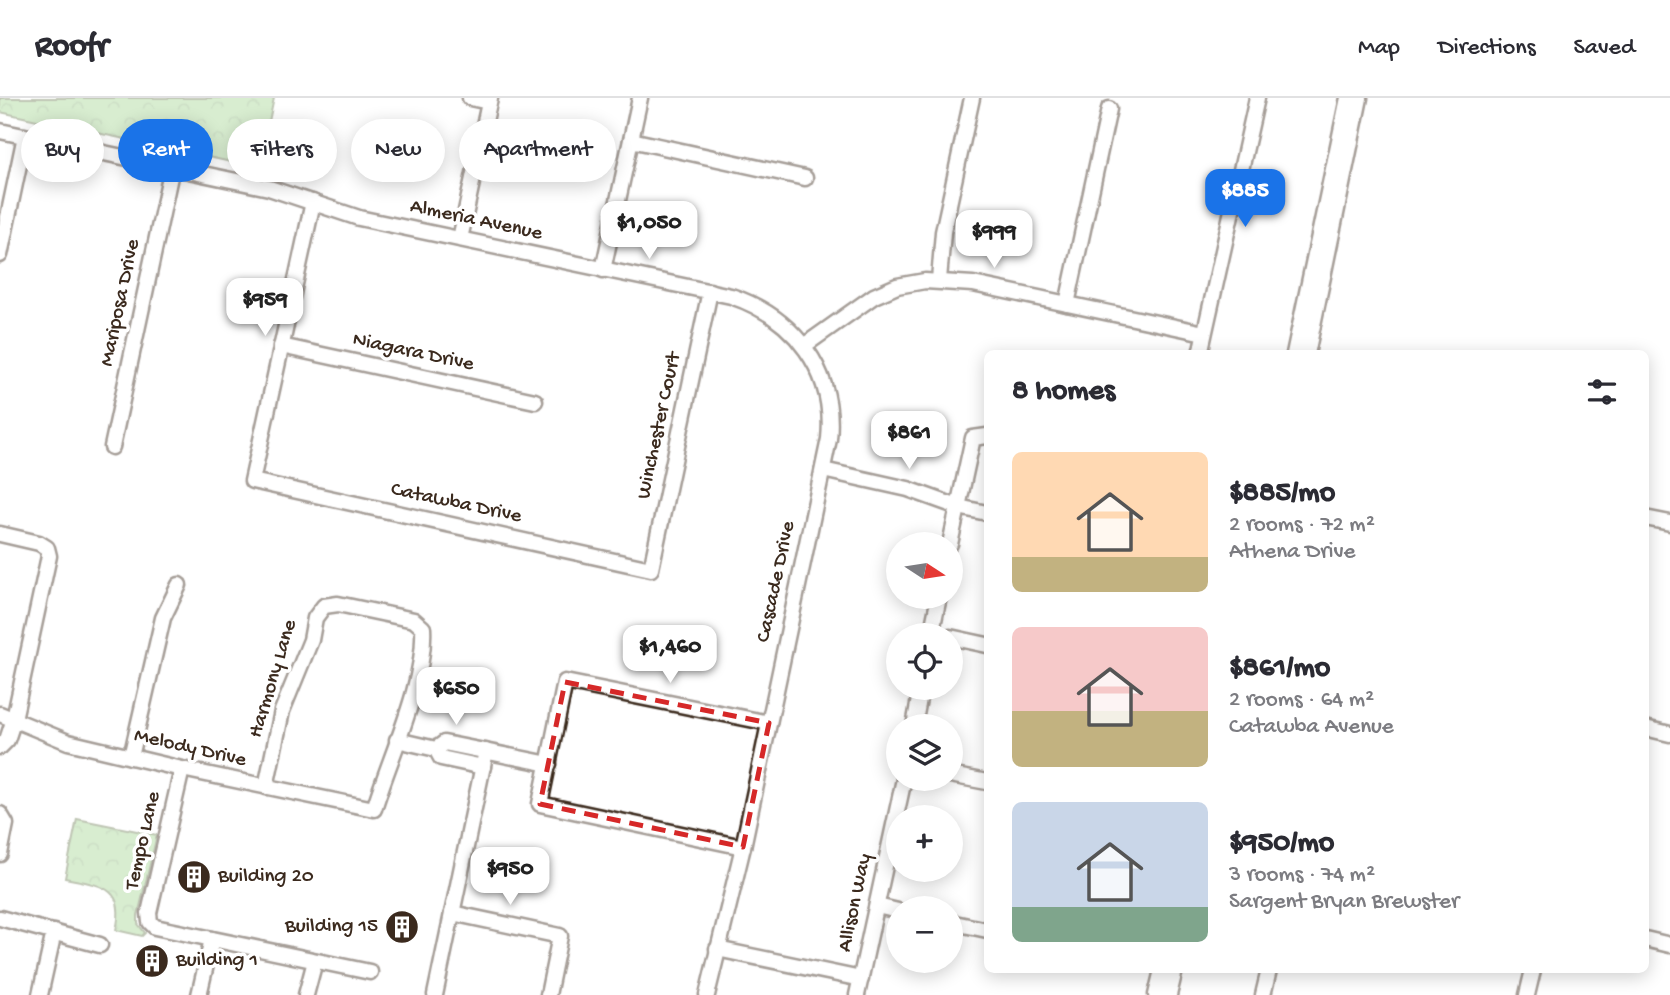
<!DOCTYPE html>
<html lang="en">
<head>
<meta charset="utf-8">
<style>
  :root { --surface:#fff; --page:#f2f2f3; --text:#2b2b33; --muted:#7c7c81; --line:#e1e1e2; --accent:#1a73e8 }
  body { margin:0; font-family:"Gochi Hand",sans-serif; background:var(--page); color:var(--text); height:100vh; display:flex; flex-direction:column; font-size:26px; white-space:nowrap }
  * { box-sizing:border-box; margin:0 }
  p { font-size:23px; color:var(--muted) }
  .icon { flex:none; width:38px; height:38px; fill:none; stroke:currentColor; stroke-width:2; stroke-linecap:round; stroke-linejoin:round }
  .map { position:relative; flex:1; overflow:hidden }
  .side { position:absolute; left:984px; top:252px; width:665px; height:623px; display:flex; flex-direction:column; background:var(--surface); border-radius:10px; box-shadow:0 4px 18px #0003 }
  .side>* { flex:none }
  .guide { position:absolute; left:21px; top:21px; width:665px; height:63px; display:flex; gap:14px }
  .needle { width:46px; rotate:102deg }
  .tools { position:absolute; left:886px; top:434px; display:grid; gap:14px }
  .tools a { display:grid; place-items:center; width:77px; height:77px; border-radius:50%; background:var(--surface); box-shadow:0 4px 18px #0003; font-size:35px }
  .price { position:absolute; translate:-50% -60px; padding:0 16px; border-radius:14px; background:#fff; color:#222; font-size:23px; line-height:46px; filter:drop-shadow(0 2px 4px #0008) }
  .price::after { content:''; position:absolute; left:50%; top:42px; width:21px; height:16px; margin-left:-10px; background:inherit; clip-path:polygon(0 0,100% 0,50% 100%) }
  .price.selected { background:var(--accent); color:#fff }
  ul { padding:0; list-style:none }
  li { display:flex; align-items:center; gap:21px; height:175px; padding:0 28px }
  li span { display:grid; place-items:center; flex:none; width:196px; height:140px; border-radius:10px; color:#555 }
  li>.icon { margin-inline-start:auto }
  span .icon { width:84px; height:84px; fill:#fffc; stroke-width:1 }
  li b { font-size:30px }
  h2 { display:flex; justify-content:space-between; align-items:center; height:84px; padding:0 28px; font-size:30px }
  .pill { padding:0 24px; border-radius:32px; background:var(--surface); box-shadow:0 4px 18px #0003; font-size:24px; line-height:63px }
  .pill.selected { background:var(--accent); color:#fff }
  header { display:flex; align-items:center; gap:42px; box-sizing:border-box; height:98px; padding:0 35px; background:var(--surface); border-bottom:2px solid var(--line) }
  header strong { font-size:33px }
  nav { display:flex; gap:38px; margin-inline-start:auto; font-size:24px }
  .map>svg:first-child { display:block }
</style>
</head>
<body>
<header>
<strong>Roofr</strong>
<nav><a>Map</a><a>Directions</a><a>Saved</a></nav>
</header>
<div class="map">
<svg width="1670" height="897" viewBox="0 0 1670 897">
  <defs>
    <pattern id="forest-crowns" width="20" height="18" patternUnits="userSpaceOnUse" patternTransform="scale(1.75)"><rect width="20" height="18" fill="#a8d797"/><path d="M2 6a3 3 0 1 1 6 0M12 15a3 3 0 1 1 6 0" fill="none" stroke="#92b982"/></pattern>
  </defs>
  <rect width="100%" height="100%" fill="#fff"/>
  <filter id="ink" filterUnits="userSpaceOnUse"><feTurbulence type="fractalNoise" baseFrequency=".0143" numOctaves="2"/><feDisplacementMap in="SourceGraphic" scale="14" xChannelSelector="R" yChannelSelector="G"/><feConvolveMatrix kernelMatrix="1 2 1 2 8 2 1 2 1" color-interpolation-filters="sRGB"/></filter>
  <g filter="url(#ink)">
    <!-- forest -->
    <g fill="url(#forest-crowns)" stroke="#72805a" stroke-width="2">
      <path d="M0,0H274L259,70L0,14Z"/>
      <path d="M77,721L157,737L138,817V826L145,835L142,838L116,832C127,788 99,787 65,780Z"/>
    </g>
    <g fill="none" stroke-linecap="round" stroke-linejoin="round">
      <!-- minor casing -->
      <g stroke="#3b2a1e" stroke-width="19">
        <g id="minor">
          <path d="M470,0L489,4"/>
          <path d="M0,33L269,90L359,120L731,198C794,219 836,273 829,341L743,749L707,897"/>
          <path d="M631,42L805,80"/>
          <path d="M313,104L252,383L651,471L710,193"/>
          <path d="M460,141L490,0"/>
          <path d="M0,157L25,38"/>
          <path d="M603,172L640,0"/>
          <path d="M939,182L943,134L972,0"/>
          <path d="M1067,206L1109,11"/>
          <path d="M805,247L874,198L897,188L925,183L973,186L1204,235"/>
          <path d="M281,248L535,303"/>
          <path d="M1200,256L1257,0"/>
          <path d="M1294,256L1348,0"/>
          <path d="M1307,256L1360,0"/>
          <path d="M112,349L172,69"/>
          <path d="M823,372L908,391L958,409L987,415"/>
          <path d="M1645,420L1670,425"/>
          <path d="M0,436L39,445L47,450L49,458L14,621L7,642L0,649"/>
          <path d="M950,446L973,340L987,338"/>
          <path d="M931,537L939,499"/>
          <path d="M950,539L987,547"/>
          <path d="M0,616L68,644L182,671L374,711C390,658 426,585 423,530L414,522L338,506L324,508L315,520L311,542L282,613L266,689"/>
          <path d="M914,628L921,590"/>
          <path d="M1645,630L1670,636"/>
          <path d="M397,642L436,651L441,660L483,669"/>
          <path d="M436,651L444,645L549,666"/>
          <path d="M131,659L163,520L179,487"/>
          <path d="M182,671L149,815L150,824L155,829L370,874"/>
          <path d="M950,677L987,684"/>
          <path d="M0,716L6,726L0,756"/>
          <path d="M743,749L540,706L565,584L769,625"/>
          <path d="M877,808L898,813"/>
          <path d="M452,815L560,838L548,897"/>
          <path d="M0,820L100,847"/>
          <path d="M950,824L987,832"/>
          <path d="M1645,841L1670,847"/>
          <path d="M717,851L861,881"/>
          <path d="M40,897L54,834"/>
          <path d="M199,897L212,841"/>
          <path d="M306,897L315,863"/>
          <path d="M435,897L486,653"/>
          <path d="M857,897L904,681"/>
          <path d="M1156,897L1162,872"/>
          <path d="M1169,897L1175,872"/>
          <path d="M1263,897L1269,872"/>
          <path d="M1527,897L1533,872"/>
        </g>
      </g>
      <!-- minor -->
      <use href="#minor" stroke="#fff" stroke-width="14"/>
    </g>
  </g>
  <!-- marked area -->
  <path d="M0 0H1670V897H0ZM565,584L769,625L743,749L540,706Z" fill="#fff" fill-opacity=".55" fill-rule="evenodd"/>
  <path fill="none" stroke="#d62828" stroke-width="5" stroke-dasharray="14 9" stroke-linejoin="round" d="M565,584L769,625L743,749L540,706Z"/>
  <!-- icons -->
  <defs>
    <g id="building-disc" transform="scale(1.75)"><circle r="9.5" fill="#3b2a1e" stroke="#fff"/><path d="M-4-6H4V6H1V3H-1V6H-4ZM-2.5-4.3h1.7v1.8h-1.7ZM.8-4.3h1.7v1.8H.8ZM-2.5-1h1.7V.8h-1.7ZM.8-1h1.7V.8H.8Z" fill="#fff"/></g>
  </defs>
  <g fill-rule="evenodd">
    <use href="#building-disc" x="194" y="779"/>
    <use href="#building-disc" x="402" y="829"/>
    <use href="#building-disc" x="152" y="863"/>
  </g>
  <g text-anchor="middle" dominant-baseline="central" stroke-width="7" stroke-linejoin="round" paint-order="stroke">
    <!-- street labels -->
    <g font-size="21" fill="#3b2a1e" stroke="#fff">
      <text transform="translate(476 123) rotate(12)">Almeria Avenue</text>
      <text transform="translate(121 205) rotate(-78)">Mariposa Drive</text>
      <text transform="translate(413 255) rotate(12)">Niagara Drive</text>
      <text transform="translate(660 328) rotate(-78)">Winchester Court</text>
      <text transform="translate(456 406) rotate(12)">Catawba Drive</text>
      <text transform="translate(777 484) rotate(-78)">Cascade Drive</text>
      <text transform="translate(274 581) rotate(-73)">Harmony Lane</text>
      <text transform="translate(190 651) rotate(13)">Melody Drive</text>
      <text transform="translate(144 743) rotate(-77)">Tempo Lane</text>
      <text transform="translate(856 805) rotate(-78)">Allison Way</text>
    </g>
    <!-- poi labels -->
    <g font-size="21" fill="#3b2a1e" stroke="#fff" text-anchor="start">
      <text x="218" y="779">Building 20</text>
      <text x="378" y="829" text-anchor="end">Building 15</text>
      <text x="176" y="863">Building 1</text>
    </g>
  </g>
</svg>
<div class="tools">
<a><svg class="needle" viewBox="-14 -14 28 28"><path d="M0-13l5 13h-10z" fill="#e53935"/><path d="M0 13l5-13h-10z" fill="#7c7c81"/></svg></a>
<a><svg class="icon" aria-label="locate" viewBox="0 0 24 24"><circle cx="12" cy="12" r="6"/><path d="M12 2v4M12 18v4M2 12h4M18 12h4"/></svg></a>
<a><svg class="icon" aria-label="layers" viewBox="0 0 24 24"><path d="M12 4l9 5-9 5-9-5zM3 14l9 5 9-5"/></svg></a>
<a>+</a>
<a>−</a>
</div>
<b class="price selected" style="left:1245px;top:131px">$885</b>
<b class="price" style="left:649px;top:163px">$1,050</b>
<b class="price" style="left:994px;top:172px">$999</b>
<b class="price" style="left:265px;top:240px">$959</b>
<b class="price" style="left:909px;top:373px">$861</b>
<b class="price" style="left:670px;top:587px">$1,460</b>
<b class="price" style="left:456px;top:629px">$650</b>
<b class="price" style="left:510px;top:809px">$950</b>
<div class="guide">
<a class="pill">Buy</a>
<a class="pill selected">Rent</a>
<a class="pill">Filters</a>
<a class="pill">New</a>
<a class="pill">Apartment</a>
</div>
<section class="side">
<h2>8 homes<svg class="icon" aria-label="filters" viewBox="0 0 24 24"><path d="M4 7h16M4 17h16"/><circle cx="9" cy="7" r="2"/><circle cx="15" cy="17" r="2"/></svg></h2>
<ul>
<li><span style="background:linear-gradient(#ffd9b3 75%,#c2b280 0)"><svg class="icon" aria-label="home" viewBox="0 0 24 24"><path d="M3 11l9-7 9 7M6 9v11h12V9"/></svg></span><div><b>$885/mo</b><p>2 rooms · 72 m²</p><p>Athena Drive</p></div></li>
<li><span style="background:linear-gradient(#f6c9c9 60%,#c2b280 0)"><svg class="icon" aria-label="home" viewBox="0 0 24 24"><path d="M3 11l9-7 9 7M6 9v11h12V9"/></svg></span><div><b>$861/mo</b><p>2 rooms · 64 m²</p><p>Catawba Avenue</p></div></li>
<li><span style="background:linear-gradient(#c9d6e8 75%,#7fa58c 0)"><svg class="icon" aria-label="home" viewBox="0 0 24 24"><path d="M3 11l9-7 9 7M6 9v11h12V9"/></svg></span><div><b>$950/mo</b><p>3 rooms · 74 m²</p><p>Sargent Bryan Brewster</p></div></li>
</ul>
</section>
</div>
</body>
</html>
